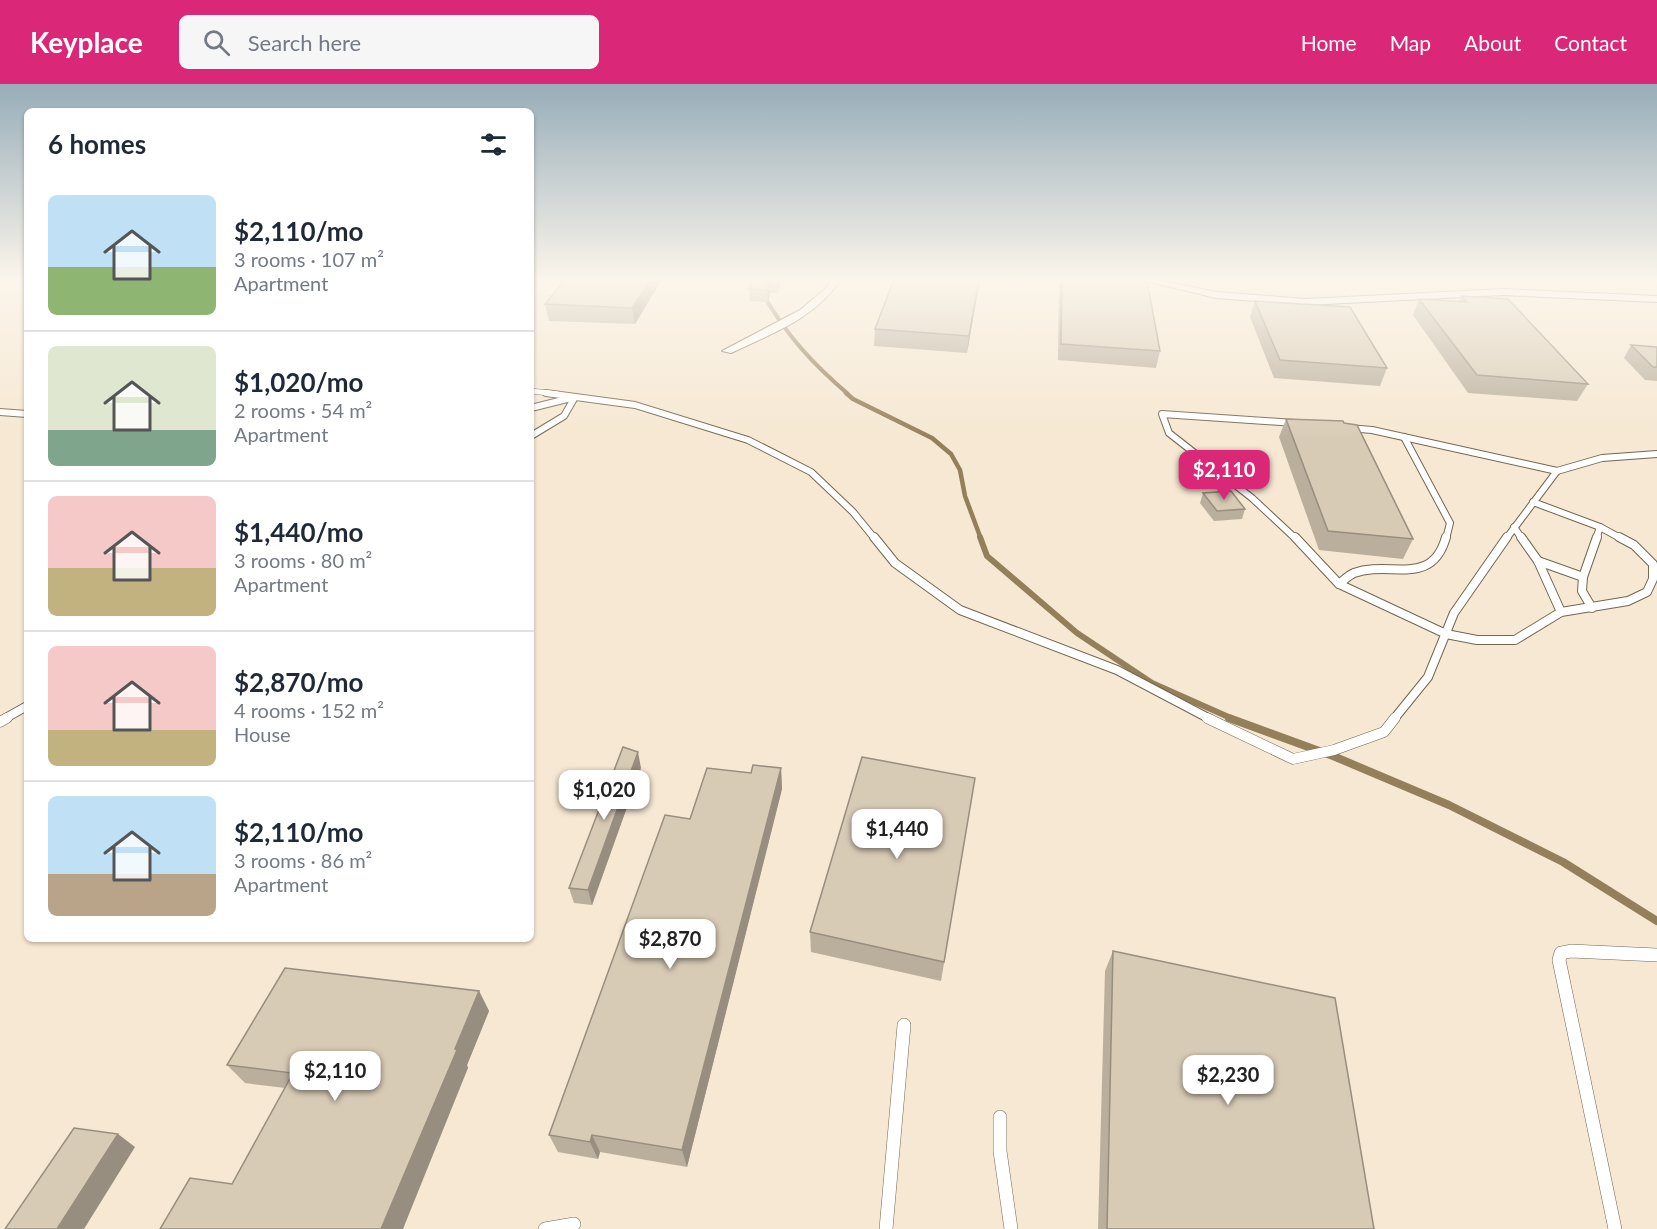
<!DOCTYPE html>
<html lang="en">
<head>
<meta charset="utf-8">
<style>
  :root { --surface:#fff; --page:#f6f6f7; --text:#1f2937; --muted:#747a83; --line:#e0e1e3; --accent:#db2777 }
  body { margin:0; font-family:Lato,sans-serif; background:var(--page); color:var(--text); height:100vh; display:flex; flex-direction:column; font-size:22px; white-space:nowrap }
  * { box-sizing:border-box; margin:0 }
  p { font-size:20px; color:var(--muted) }
  .icon { flex:none; width:33px; height:33px; fill:none; stroke:currentColor; stroke-width:2; stroke-linecap:round; stroke-linejoin:round }
  .map { position:relative; flex:1; overflow:hidden }
  .details { position:absolute; left:24px; top:24px; width:510px; height:834px; display:flex; flex-direction:column; background:var(--surface); border-radius:9px; box-shadow:0 2px 4px #0004 }
  .details>* { flex:none }
  .price { position:absolute; translate:-50% -51px; padding:0 14px; border-radius:12px; background:#fff; color:#222; font-size:20px; line-height:39px; filter:drop-shadow(0 2px 3px #0008) }
  .price::after { content:''; position:absolute; left:50%; top:36px; width:18px; height:14px; margin-left:-9px; background:inherit; clip-path:polygon(0 0,100% 0,50% 100%) }
  .price.active { background:var(--accent); color:#fff }
  ul { padding:0; list-style:none }
  li { display:flex; align-items:center; gap:18px; height:150px; padding:0 24px }
  li+li { border-top:2px solid var(--line) }
  li span { display:grid; place-items:center; flex:none; width:168px; height:120px; border-radius:9px; color:#555 }
  li>.icon { margin-inline-start:auto }
  span .icon { width:72px; height:72px; fill:#fffc; stroke-width:1 }
  li b { font-size:26px }
  h2 { display:flex; justify-content:space-between; align-items:center; height:72px; padding:0 24px; font-size:26px }
  header { display:flex; align-items:center; gap:36px; box-sizing:border-box; height:84px; padding:0 30px; background:var(--accent); color:#fff }
  header strong { font-size:28px }
  nav { display:flex; gap:33px; margin-inline-start:auto; font-size:21px }
  .search { width:420px; height:54px; background:var(--page); display:flex; align-items:center; gap:15px; box-sizing:border-box; padding:0 21px; border-radius:9px; color:var(--muted); font-size:22px }
  .map>svg:first-child { display:block }
</style>
</head>
<body>
<header>
<strong>Keyplace</strong>
<div class="search"><svg class="icon" aria-label="search" viewBox="0 0 24 24"><circle cx="10" cy="10" r="6"/><path d="M15 15l6 6"/></svg>Search here</div>
<nav><a>Home</a><a>Map</a><a>About</a><a>Contact</a></nav>
</header>
<div class="map">
<svg width="1657" height="1145" viewBox="0 0 1657 1145">
  <rect width="100%" height="100%" fill="#f6e8d2"/>
  <g fill="none" stroke-linecap="round" stroke-linejoin="round">
    <!-- stream-far3 -->
    <path stroke="#947f5b" stroke-width="4" d="M764,212C788,253 813,280 848,310"/>
    <!-- stream-far2 -->
    <path stroke="#947f5b" stroke-width="4.5" d="M846,309L853,315L932,354L951,370L960,386L965,412L981,455"/>
    <!-- stream-far1 -->
    <path stroke="#947f5b" stroke-width="6" d="M980,453L987,472L1077,549L1152,599L1233,635"/>
    <!-- stream -->
    <path stroke="#947f5b" stroke-width="8" d="M1229,634L1333,672L1449,721L1563,778L1657,837"/>
    <!-- lane-far4 casing -->
    <g stroke="#726753" stroke-width="6">
      <path id="lane-far4" d="M531,307L557,310"/>
    </g>
    <!-- lane-far3 casing -->
    <g stroke="#726753" stroke-width="8">
      <g id="lane-far3">
        <path d="M546,309L635,321L748,356L811,388L853,428L875,455"/>
        <path d="M531,324L575,313L564,332L531,352"/>
        <path d="M0,328L27,330"/>
        <path d="M1294,339L1162,330L1169,349L1252,414L1296,455"/>
        <path d="M1349,344L1372,346L1557,387"/>
        <path d="M1404,353L1450,439L1446,455"/>
        <path d="M1533,418L1600,443L1622,455"/>
        <path d="M1514,443L1522,455"/>
        <path d="M1506,455L1557,387L1602,374L1657,370"/>
        <path d="M1596,455L1600,443"/>
      </g>
    </g>
    <!-- lane-far2 casing -->
    <g stroke="#726753" stroke-width="10">
      <g id="lane-far2">
        <path d="M874,453L895,479L960,526L1117,586L1210,635"/>
        <path d="M1295,453L1339,500"/>
        <path d="M1446,453C1432,504 1390,476 1354,489C1349,491 1344,496 1339,500L1446,550L1477,556H1515L1561,528L1628,517L1647,508L1653,495V480L1634,461L1619,453"/>
        <path d="M1521,453L1538,477L1561,528"/>
        <path d="M1538,477L1583,493"/>
        <path d="M1592,524L1582,507L1583,493L1597,453"/>
        <path d="M4,635L27,622"/>
        <path d="M1394,635L1428,593L1454,529L1507,453"/>
      </g>
    </g>
    <!-- lane-far1 casing -->
    <g stroke="#726753" stroke-width="11">
      <g id="lane-far1">
        <path d="M1207,634L1293,675L1334,666L1384,648L1395,634"/>
        <path d="M0,638L7,634"/>
      </g>
    </g>
    <!-- lane casing -->
    <g stroke="#726753" stroke-width="14">
      <g id="lane">
        <path d="M1000,1033V1067L1011,1145"/>
        <path d="M545,1145L574,1140"/>
        <path d="M886,1145L904,941"/>
        <path d="M1615,1145L1559,876L1561,869L1571,867L1657,871"/>
      </g>
    </g>
    <!-- street casing -->
    <g stroke="#726753" stroke-width="2">
      <g id="street">
        <path d="M832,195H841C816,234 771,250 731,269L722,267L800,226L825,205Z"/>
        <path d="M1138,195H1154L1216,208L1306,215L1504,205L1657,212V218L1504,211L1306,221L1216,214Z"/>
      </g>
    </g>
    <!-- lane-far4 -->
    <use href="#lane-far4" stroke="#fff" stroke-width="5"/>
    <!-- lane-far3 -->
    <use href="#lane-far3" stroke="#fff" stroke-width="6"/>
    <!-- lane-far2 -->
    <use href="#lane-far2" stroke="#fff" stroke-width="8"/>
    <!-- lane-far1 -->
    <use href="#lane-far1" stroke="#fff" stroke-width="10"/>
    <!-- lane -->
    <use href="#lane" stroke="#fff" stroke-width="13"/>
    <!-- street -->
    <use href="#street" fill="#fff" fill-rule="evenodd"/>
  </g>
  <!-- wall -->
  <g fill="#baaf9d">
    <path d="M662,195L635,240L549,237L545,220Z"/>
    <path d="M752,195H781L778,209H770L768,218L750,217L749,205Z"/>
    <path d="M894,195H980L967,269L874,262L875,245Z"/>
    <path d="M1060,195H1105L1160,267L1156,284L1058,276L1059,201Z"/>
    <path d="M1461,212L1588,300L1577,317L1468,309L1413,231L1419,215L1459,218Z"/>
    <path d="M1255,217L1387,284L1380,302L1274,294L1250,233Z"/>
    <path d="M1631,261L1657,263V297L1645,296L1624,274Z"/>
    <path d="M1286,335L1344,339L1413,455L1403,475L1319,466L1279,353Z"/>
    <path d="M1203,409L1245,425L1242,435L1214,437L1200,419Z"/>
    <path d="M641,684L592,821L574,819L569,804Z"/>
    <path d="M781,684L782,705L687,1083L600,1068L598,1075L558,1068L549,1051L690,735L751,689Z"/>
    <path d="M975,694L941,897L811,868L810,848Z"/>
    <path d="M1113,867L1374,1145H1098L1105,887Z"/>
    <path d="M479,907L489,927L467,981L468,984L232,1100L285,1004L245,999L227,981Z"/>
  </g>
  <!-- shaded-wall -->
  <g fill="#978e7f">
    <path d="M531,195H537L531,202Z"/>
    <path d="M651,195H662L635,240L632,224Z"/>
    <path d="M778,195H781L778,209L777,198Z"/>
    <path d="M979,195H980L967,269L969,252Z"/>
    <path d="M769,197L770,209L768,218L767,206Z"/>
    <path d="M638,668L641,684L592,821L588,806Z"/>
    <path d="M781,684L782,705L687,1083L682,1066Z"/>
    <path d="M479,907L489,927L467,981L468,984L403,1145H381Z"/>
    <path d="M118,1050L135,1063L84,1145H57Z"/>
    <path d="M592,1051L600,1068L598,1075L590,1058Z"/>
  </g>
  <!-- building -->
  <g fill="#d8cbb6" stroke="#978e7f" stroke-width="1.5">
    <path d="M566,195H651L632,224L545,220Z"/>
    <path d="M752,195H778L777,198L769,197L767,206L749,205Z"/>
    <path d="M894,195H979L969,252L875,245Z"/>
    <path d="M1062,195H1105L1147,197L1160,267L1061,260Z"/>
    <path d="M1461,212L1508,215L1588,300L1477,291L1419,215L1467,218Z"/>
    <path d="M1255,217L1350,223L1387,284L1280,276Z"/>
    <path d="M1631,261L1657,263V283H1653Z"/>
    <path d="M1286,335L1343,337L1344,339L1357,341L1413,455L1328,447Z"/>
    <path d="M1231,407L1245,425L1217,427L1203,409Z"/>
    <path d="M623,663L638,668L588,806L569,804Z"/>
    <path d="M862,673L975,694L944,878L810,848Z"/>
    <path d="M753,681L781,684L682,1066L592,1051L590,1058L549,1051L665,731L690,735L707,684L751,689Z"/>
    <path d="M1113,867L1335,914L1374,1145H1107Z"/>
    <path d="M285,884L479,907L455,965L457,966L381,1145H160L190,1094L232,1100L293,989L227,981Z"/>
    <path d="M74,1044L118,1050L57,1145H5Z"/>
  </g>
  <!-- sky -->
  <linearGradient id="sky" x2="0" y2="1"><stop stop-color="#97adb9"/><stop offset="0.55" stop-color="#fbf5eb"/><stop offset="1" stop-color="#fbf5eb" stop-opacity="0"/></linearGradient>
  <rect width="1657" height="355" fill="url(#sky)"/>
</svg>
<b class="price active" style="left:1224px;top:417px">$2,110</b>
<b class="price" style="left:604px;top:737px">$1,020</b>
<b class="price" style="left:897px;top:776px">$1,440</b>
<b class="price" style="left:670px;top:886px">$2,870</b>
<b class="price" style="left:335px;top:1018px">$2,110</b>
<b class="price" style="left:1228px;top:1022px">$2,230</b>
<section class="details">
<h2>6 homes<svg class="icon" aria-label="filters" viewBox="0 0 24 24"><path d="M4 7h16M4 17h16"/><circle cx="9" cy="7" r="2"/><circle cx="15" cy="17" r="2"/></svg></h2>
<ul>
<li><span style="background:linear-gradient(#bfe0f5 60%,#8fb573 0)"><svg class="icon" aria-label="home" viewBox="0 0 24 24"><path d="M3 11l9-7 9 7M6 9v11h12V9"/></svg></span><div><b>$2,110/mo</b><p>3 rooms · 107 m²</p><p>Apartment</p></div></li>
<li><span style="background:linear-gradient(#dfe7d0 70%,#7fa58c 0)"><svg class="icon" aria-label="home" viewBox="0 0 24 24"><path d="M3 11l9-7 9 7M6 9v11h12V9"/></svg></span><div><b>$1,020/mo</b><p>2 rooms · 54 m²</p><p>Apartment</p></div></li>
<li><span style="background:linear-gradient(#f6c9c9 60%,#c2b280 0)"><svg class="icon" aria-label="home" viewBox="0 0 24 24"><path d="M3 11l9-7 9 7M6 9v11h12V9"/></svg></span><div><b>$1,440/mo</b><p>3 rooms · 80 m²</p><p>Apartment</p></div></li>
<li><span style="background:linear-gradient(#f6c9c9 70%,#c2b280 0)"><svg class="icon" aria-label="home" viewBox="0 0 24 24"><path d="M3 11l9-7 9 7M6 9v11h12V9"/></svg></span><div><b>$2,870/mo</b><p>4 rooms · 152 m²</p><p>House</p></div></li>
<li><span style="background:linear-gradient(#bfe0f5 65%,#b9a48a 0)"><svg class="icon" aria-label="home" viewBox="0 0 24 24"><path d="M3 11l9-7 9 7M6 9v11h12V9"/></svg></span><div><b>$2,110/mo</b><p>3 rooms · 86 m²</p><p>Apartment</p></div></li>
</ul>
</section>
</div>
</body>
</html>
